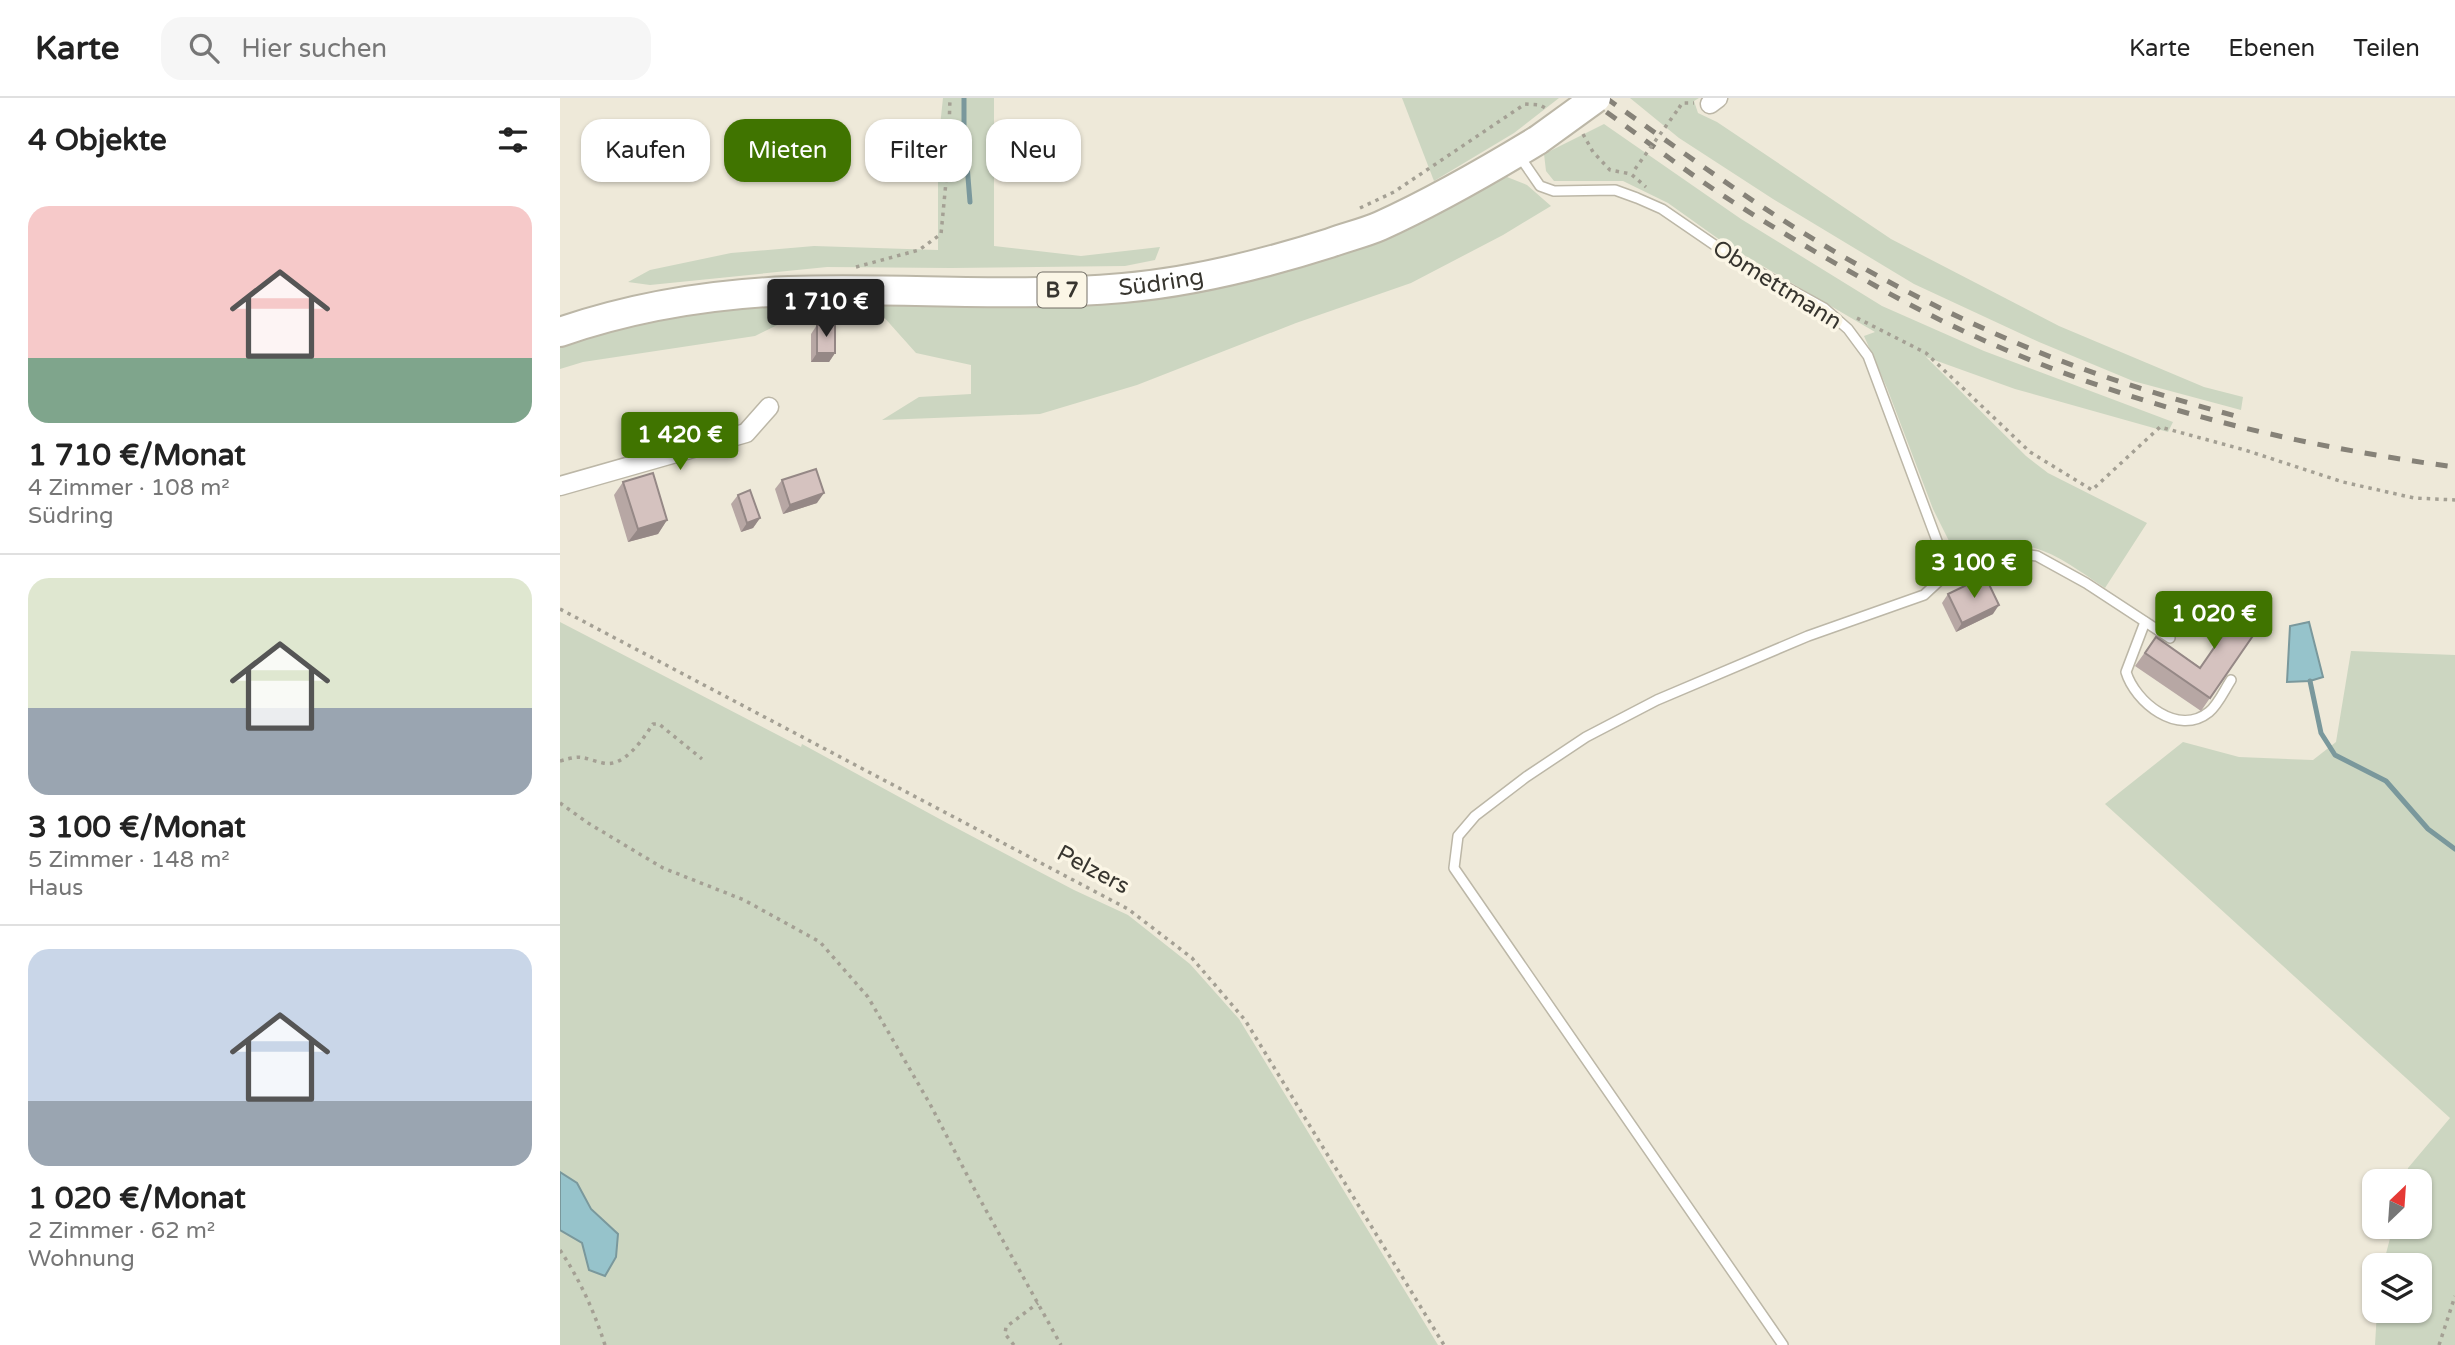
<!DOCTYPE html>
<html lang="de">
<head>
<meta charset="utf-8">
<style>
  :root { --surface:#fff; --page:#f6f6f6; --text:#222; --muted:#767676; --line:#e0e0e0; --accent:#407400 }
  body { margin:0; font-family:"Varela Round",sans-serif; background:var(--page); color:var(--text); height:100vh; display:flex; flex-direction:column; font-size:26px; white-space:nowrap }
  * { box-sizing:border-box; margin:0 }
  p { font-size:23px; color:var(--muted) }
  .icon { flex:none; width:38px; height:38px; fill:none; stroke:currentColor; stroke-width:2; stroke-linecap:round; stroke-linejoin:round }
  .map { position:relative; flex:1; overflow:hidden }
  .details { display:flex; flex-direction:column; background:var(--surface); width:560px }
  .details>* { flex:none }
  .hud { position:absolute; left:21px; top:21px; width:665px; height:63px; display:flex; gap:14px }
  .needle { width:46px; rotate:25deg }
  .buttons { position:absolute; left:1802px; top:1071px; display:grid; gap:14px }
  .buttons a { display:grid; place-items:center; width:70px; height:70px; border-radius:14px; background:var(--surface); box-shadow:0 2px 5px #0004; font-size:35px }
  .price { position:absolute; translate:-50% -60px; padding:0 16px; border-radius:7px; background:var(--accent); color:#fff; font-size:23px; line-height:46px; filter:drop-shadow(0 2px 4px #0008) }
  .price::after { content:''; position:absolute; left:50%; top:42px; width:21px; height:16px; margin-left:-10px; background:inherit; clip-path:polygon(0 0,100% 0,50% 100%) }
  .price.current { background:#222; color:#fff }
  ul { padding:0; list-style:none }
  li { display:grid; align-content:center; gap:14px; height:371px; padding:0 28px }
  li+li { border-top:2px solid var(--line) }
  li span { display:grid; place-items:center; height:217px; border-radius:21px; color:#555 }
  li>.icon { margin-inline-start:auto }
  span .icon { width:126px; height:126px; fill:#fffc; stroke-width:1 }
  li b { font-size:30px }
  h2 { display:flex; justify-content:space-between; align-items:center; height:84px; padding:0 28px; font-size:30px }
  .chip { padding:0 24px; border-radius:21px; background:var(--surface); box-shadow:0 2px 5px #0004; font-size:24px; line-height:63px }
  .chip.current { background:var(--accent); color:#fff }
  header { display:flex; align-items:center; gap:42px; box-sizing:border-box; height:98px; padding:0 35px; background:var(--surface); border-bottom:2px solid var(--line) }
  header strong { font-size:33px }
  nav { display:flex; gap:38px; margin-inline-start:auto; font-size:24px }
  .search { width:490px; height:63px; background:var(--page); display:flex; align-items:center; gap:18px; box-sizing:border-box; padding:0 24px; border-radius:21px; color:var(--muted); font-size:26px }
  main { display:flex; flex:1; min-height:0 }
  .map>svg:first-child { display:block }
</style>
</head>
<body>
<header>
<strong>Karte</strong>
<div class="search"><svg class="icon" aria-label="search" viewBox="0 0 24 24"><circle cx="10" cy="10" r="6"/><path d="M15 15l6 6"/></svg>Hier suchen</div>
<nav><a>Karte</a><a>Ebenen</a><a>Teilen</a></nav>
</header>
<main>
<section class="details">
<h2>4 Objekte<svg class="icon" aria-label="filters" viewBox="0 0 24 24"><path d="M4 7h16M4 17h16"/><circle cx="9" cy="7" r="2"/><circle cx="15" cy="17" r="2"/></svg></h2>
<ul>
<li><span style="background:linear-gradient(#f6c9c9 70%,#7fa58c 0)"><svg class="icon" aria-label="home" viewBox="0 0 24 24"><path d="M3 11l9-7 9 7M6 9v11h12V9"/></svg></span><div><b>1 710 €/Monat</b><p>4 Zimmer · 108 m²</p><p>Südring</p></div></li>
<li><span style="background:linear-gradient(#dfe7d0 60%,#9aa5b1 0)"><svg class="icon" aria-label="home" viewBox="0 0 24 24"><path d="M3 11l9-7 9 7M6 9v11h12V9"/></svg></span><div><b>3 100 €/Monat</b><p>5 Zimmer · 148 m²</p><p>Haus</p></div></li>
<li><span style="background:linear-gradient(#c9d6e8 70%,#9aa5b1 0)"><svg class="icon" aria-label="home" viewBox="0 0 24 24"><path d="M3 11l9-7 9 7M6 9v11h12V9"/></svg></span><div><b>1 020 €/Monat</b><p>2 Zimmer · 62 m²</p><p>Wohnung</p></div></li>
</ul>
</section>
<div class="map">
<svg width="1895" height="1247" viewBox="0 0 1895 1247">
  <rect width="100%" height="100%" fill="#eee9d9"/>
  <!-- green -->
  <g fill="#ccd6c1">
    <path d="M383,0H434V148L521,158L600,149L595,162L565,168L391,170L267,169L90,187L68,184L90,172L171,155L254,148L378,152V47Z"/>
    <path d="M842,0H999L954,35L874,83Z"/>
    <path d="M1070,0H1139L1134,3L1138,15L1157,24L1331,141L1499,228L1644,289L1683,299L1681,312L1573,283L1479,244L1354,186L1213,101L1119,40Z"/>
    <path d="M1044,26L1181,121L1322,208L1424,253L1613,324L1608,334L1455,291L1366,259L1466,358L1488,375L1587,425L1545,490C1520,474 1490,449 1458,447C1440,445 1422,452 1404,454L1390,445L1373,411L1327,290L1304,238L1315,234L1167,147L1108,105L1063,83H994L986,73L984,56Z"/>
    <path d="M947,79L967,87L991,108L943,137L851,185L736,225L577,287L480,316L322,322L359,299L411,296V267L356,255L322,217L244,214L195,238L23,264L0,271V246L90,221L210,204L560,200Z"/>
    <path d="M0,524L241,649L242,646L387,725L514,792L568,817L630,866L679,921L878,1247H0Z"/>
    <path d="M1791,553L1895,557V1247H1815L1817,1213H1860V1167H1823L1833,1129H1860V1083H1845L1848,1070L1890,1020L1545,706L1623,644L1679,659L1753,662L1776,644Z"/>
  </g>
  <!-- water -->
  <g fill="#96c3cb" stroke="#7a989c" stroke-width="2">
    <path d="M1749,524L1763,579L1750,583L1727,584L1730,528Z"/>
    <path d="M0,1074L17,1085L31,1111L58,1136L56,1159L45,1178L29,1172L22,1145L0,1132Z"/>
  </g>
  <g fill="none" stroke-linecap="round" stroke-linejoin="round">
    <!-- stream -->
    <g stroke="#7a989c" stroke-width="5">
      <path d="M404,0V30L410,104"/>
      <path d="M1750,583L1761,635L1775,657L1826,683L1868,731L1895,751"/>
    </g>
    <!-- service casing -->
    <g stroke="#bcb7a7" stroke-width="12">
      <g id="service">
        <path d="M958,56L980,88L994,93L1055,92L1077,100L1102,111L1172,159L1264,210L1288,231L1308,258L1380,451L1393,470"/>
        <path d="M1585,524L1566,574C1575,604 1618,639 1649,614C1658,607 1665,591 1671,582"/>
        <path d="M1223,1247L894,770L898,738L915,718L966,679L1026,639L1097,602L1248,538L1364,497L1393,470L1437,453L1477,458L1526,485L1610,540"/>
      </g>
    </g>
    <!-- minor casing -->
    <g stroke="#bcb7a7" stroke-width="21">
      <g id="minor">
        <path d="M1150,6L1158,0"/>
        <path d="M0,388L186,335L209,309"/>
      </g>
    </g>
    <!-- primary casing -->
    <g stroke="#bcb7a7" stroke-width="32">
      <g id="primary">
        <path id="s1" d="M0,234C73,209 152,196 229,193C340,189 452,200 563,190C633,184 704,166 770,145C786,139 804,135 820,128C875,103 927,73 978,42"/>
      </g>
    </g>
    <!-- path -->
    <g stroke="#a4a094" stroke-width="3.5" stroke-dasharray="3.5 5" stroke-linecap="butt">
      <path d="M1119,10L1122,5H1134"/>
      <path d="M1023,36L1033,54L1050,72L1071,76L1086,89"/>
      <path d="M800,110L834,94L965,6L980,7L985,10"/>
      <path d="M296,169L359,152L381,136L388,63L390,0"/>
      <path d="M1297,220L1366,255L1470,354L1532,392L1600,329L1685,352L1783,384L1854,400L1895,402"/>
      <path d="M0,511L568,811L632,860L685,922L884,1247"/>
      <path d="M0,663C24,656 21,660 43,665C64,670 83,641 93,626H99L142,661"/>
      <path d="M0,705L28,725L103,770L184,802L260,844L308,899L370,1006L417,1096L501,1247"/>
      <path d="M0,1152C20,1182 34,1213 45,1247"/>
      <path d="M454,1247L445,1236L446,1229L478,1205"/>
      <path d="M1879,1247L1895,1198"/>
    </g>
    <!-- service -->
    <use href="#service" stroke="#fff" stroke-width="9"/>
    <!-- minor -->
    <use href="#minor" stroke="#fff" stroke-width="18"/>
    <!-- primary -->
    <use href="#primary" stroke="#fff" stroke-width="28"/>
    <!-- rail -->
    <g stroke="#868278" stroke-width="5" stroke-dasharray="12 12" stroke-linecap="butt">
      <path d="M1027,0C1075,34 1123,72 1173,104C1219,133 1267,161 1314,187C1492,288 1693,342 1895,369"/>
      <path d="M1046,0C1090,31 1133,62 1177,92C1268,154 1369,209 1471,251C1539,279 1612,301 1683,320"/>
    </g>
    <!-- primary-bridge casing -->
    <g stroke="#bcb7a7" stroke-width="32" stroke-linecap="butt">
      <path id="primary-bridge" d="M978,42L1036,0"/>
    </g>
    <!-- path-bridge -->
    <path stroke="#a4a094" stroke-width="3.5" stroke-dasharray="3.5 5" stroke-linecap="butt" d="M1075,71L1119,10"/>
    <!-- primary-bridge -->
    <use href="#primary-bridge" stroke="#fff" stroke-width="28"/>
  </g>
  <!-- wall -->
  <g fill="#b7a7a4">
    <path d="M257,227L275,255L269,264H251V236Z"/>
    <path d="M222,382L257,405L223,416L215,391Z"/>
    <path d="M63,384L107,422L98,436L68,444L54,397Z"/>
    <path d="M178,397L200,420L193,430L181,434L171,406Z"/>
    <path d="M1388,496L1433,516L1396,534L1382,505Z"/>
    <path d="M1710,513L1641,613L1575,568L1596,539L1640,569Z"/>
  </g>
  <!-- shaded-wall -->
  <g fill="#958886">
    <path d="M257,255H275L269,264H251Z"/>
    <path d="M264,395L257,405L223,416L230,407Z"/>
    <path d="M200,420L193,430L181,434L187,425Z"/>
    <path d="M107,422L98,436L68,444L78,431Z"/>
    <path d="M1439,507L1433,516L1396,534L1402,525Z"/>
  </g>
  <!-- building -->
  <g fill="#d5c2bf" stroke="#958886" stroke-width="2">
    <rect x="257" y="227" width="18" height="28"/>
    <path d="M256,371L264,395L230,407L222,382Z"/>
    <path d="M93,375L107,422L78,431L63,384Z"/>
    <path d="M190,392L200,420L187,425L178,397Z"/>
    <path d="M1425,478L1439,507L1402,525L1388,496Z"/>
    <path d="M1690,498L1710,513L1650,600L1585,555L1596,539L1640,570Z"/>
  </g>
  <g text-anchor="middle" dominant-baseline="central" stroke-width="7" stroke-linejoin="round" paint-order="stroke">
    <!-- shield labels -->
    <rect fill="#fbf6e6" stroke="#726f66" stroke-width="2" x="477.5" y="174.5" width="49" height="35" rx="5"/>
    <g font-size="21" font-weight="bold" fill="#37352f">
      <text x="502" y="192">B 7</text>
    </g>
    <!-- street labels -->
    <g font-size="23" fill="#37352f" stroke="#fbf6e6">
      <text stroke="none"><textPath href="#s1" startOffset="606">Südring</textPath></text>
      <text transform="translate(1217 187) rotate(32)">Obmettmann</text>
      <text transform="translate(533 772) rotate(28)">Pelzers</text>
    </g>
  </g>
</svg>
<div class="buttons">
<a><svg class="needle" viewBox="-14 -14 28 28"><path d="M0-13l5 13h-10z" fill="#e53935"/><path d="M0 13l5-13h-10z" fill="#767676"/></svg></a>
<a><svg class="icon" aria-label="layers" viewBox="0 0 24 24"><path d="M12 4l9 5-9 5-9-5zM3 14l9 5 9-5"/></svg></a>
</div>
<b class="price current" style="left:266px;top:241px">1 710 €</b>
<b class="price" style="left:120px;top:374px">1 420 €</b>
<b class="price" style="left:1414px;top:502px">3 100 €</b>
<b class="price" style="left:1654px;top:553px">1 020 €</b>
<div class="hud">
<a class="chip">Kaufen</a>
<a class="chip current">Mieten</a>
<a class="chip">Filter</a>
<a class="chip">Neu</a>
</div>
</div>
</main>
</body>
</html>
